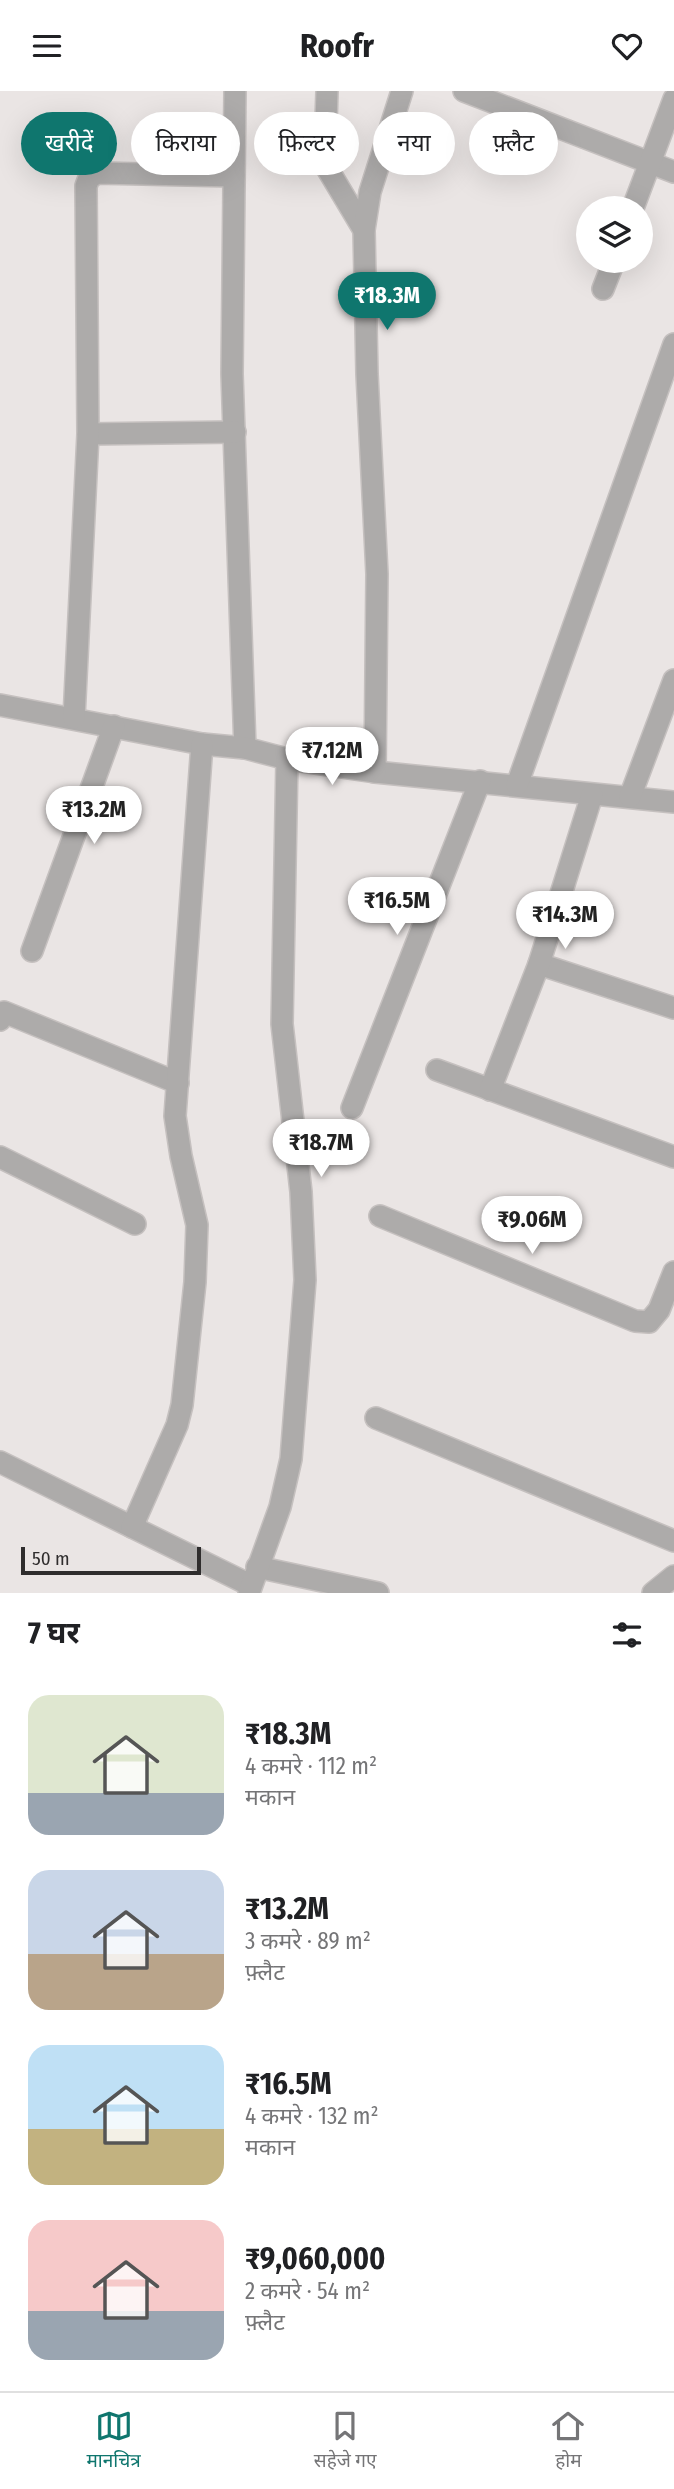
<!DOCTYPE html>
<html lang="hi">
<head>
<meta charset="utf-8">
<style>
  :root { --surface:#fff; --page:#f6f6f6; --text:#202124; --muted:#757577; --line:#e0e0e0; --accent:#0f766e }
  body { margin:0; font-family:"Fira Sans Condensed","Noto Sans Devanagari",sans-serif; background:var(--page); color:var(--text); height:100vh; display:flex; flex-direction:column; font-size:26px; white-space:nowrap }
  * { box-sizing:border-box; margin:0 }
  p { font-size:23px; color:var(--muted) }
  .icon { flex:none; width:38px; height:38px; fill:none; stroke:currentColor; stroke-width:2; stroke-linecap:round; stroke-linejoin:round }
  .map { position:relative; height:1502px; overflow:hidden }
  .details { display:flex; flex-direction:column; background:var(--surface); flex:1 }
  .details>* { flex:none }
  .top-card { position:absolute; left:21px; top:21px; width:634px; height:63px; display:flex; gap:14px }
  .controls { position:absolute; left:576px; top:105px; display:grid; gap:14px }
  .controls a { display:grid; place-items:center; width:77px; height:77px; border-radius:50%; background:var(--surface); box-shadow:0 7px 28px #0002; font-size:35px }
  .scale { position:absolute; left:21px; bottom:18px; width:180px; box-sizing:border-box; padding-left:7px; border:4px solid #2f2d2d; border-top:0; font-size:19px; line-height:24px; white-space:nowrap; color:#2f2d2d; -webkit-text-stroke:5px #eae5e4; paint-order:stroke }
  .price { position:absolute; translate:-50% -60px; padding:0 16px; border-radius:24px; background:#fff; color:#222; font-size:23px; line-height:46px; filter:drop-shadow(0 2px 4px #0008) }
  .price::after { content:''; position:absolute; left:50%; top:42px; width:21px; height:16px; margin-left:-10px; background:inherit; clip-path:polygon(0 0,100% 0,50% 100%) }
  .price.current { background:var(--accent); color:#fff }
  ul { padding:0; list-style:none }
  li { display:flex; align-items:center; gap:21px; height:175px; padding:0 28px }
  li span { display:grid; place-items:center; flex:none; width:196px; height:140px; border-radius:21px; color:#555 }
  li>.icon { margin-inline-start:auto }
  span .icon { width:84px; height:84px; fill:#fffc; stroke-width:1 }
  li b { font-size:30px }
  h2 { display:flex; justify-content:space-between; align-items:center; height:84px; padding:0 28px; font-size:30px }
  .tag { padding:0 24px; border-radius:32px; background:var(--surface); box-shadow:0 7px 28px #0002; font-size:24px; line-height:63px }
  .tag.current { background:var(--accent); color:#fff }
  header { display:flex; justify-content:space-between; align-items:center; height:91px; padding:0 28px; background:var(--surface); font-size:32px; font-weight:700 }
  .tab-bar { display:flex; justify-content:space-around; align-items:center; height:98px; border-top:2px solid var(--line); background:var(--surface); font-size:19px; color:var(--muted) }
  .tab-bar a { display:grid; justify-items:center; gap:4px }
  .tab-bar .current { color:var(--accent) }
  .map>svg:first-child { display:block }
</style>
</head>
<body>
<header><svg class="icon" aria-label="menu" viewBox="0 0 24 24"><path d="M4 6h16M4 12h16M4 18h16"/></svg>Roofr<svg class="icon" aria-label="heart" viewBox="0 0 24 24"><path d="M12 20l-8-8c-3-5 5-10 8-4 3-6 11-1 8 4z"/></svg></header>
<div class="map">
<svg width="674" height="1502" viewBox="0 0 674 1502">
  <rect width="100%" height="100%" fill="#eae5e4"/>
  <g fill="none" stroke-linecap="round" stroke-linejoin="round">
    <!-- street casing -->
    <g stroke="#c5c0bf" stroke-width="24">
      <g id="street">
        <path d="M235,0L232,283L245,657"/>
        <path d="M327,0L325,62L327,77L364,139"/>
        <path d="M464,0L674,81"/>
        <path d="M633,117L674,8"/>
        <path d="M603,198L614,170"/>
        <path d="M88,343L235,341"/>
        <path d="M0,614L202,653L245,657L287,668L375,681L674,711"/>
        <path d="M74,627L88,343L86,95L89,87L97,82L234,85"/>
        <path d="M375,681L377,483L367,283L364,139L370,101L402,0"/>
        <path d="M517,694L674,253"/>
        <path d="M630,706L674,589"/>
        <path d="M32,860L114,635"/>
        <path d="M539,873L674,917"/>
        <path d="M0,929L4,921L178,992"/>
        <path d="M437,979L674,1066"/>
        <path d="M490,999L539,873L592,704"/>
        <path d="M352,1017L480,690"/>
        <path d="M0,1066L135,1133"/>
        <path d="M380,1125L635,1230L649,1231L659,1219L674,1181"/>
        <path d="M376,1327L674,1450"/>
        <path d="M0,1371L250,1494"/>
        <path d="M132,1436L177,1334L182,1314L195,1191L197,1134L181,1065L175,1025L202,653"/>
        <path d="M257,1476L378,1502"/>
        <path d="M249,1502L280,1416L291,1368L305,1189L301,1101L282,933L287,668"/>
        <path d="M653,1502L674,1485"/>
      </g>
    </g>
    <!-- street -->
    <use href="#street" stroke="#adabaa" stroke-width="21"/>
  </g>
</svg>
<div class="controls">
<a><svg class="icon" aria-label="layers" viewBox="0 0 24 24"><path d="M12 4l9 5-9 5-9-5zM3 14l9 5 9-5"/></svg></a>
</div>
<div class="scale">50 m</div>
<b class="price current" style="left:387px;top:241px">₹18.3M</b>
<b class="price" style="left:332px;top:696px">₹7.12M</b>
<b class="price" style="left:94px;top:755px">₹13.2M</b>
<b class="price" style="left:397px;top:846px">₹16.5M</b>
<b class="price" style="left:565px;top:860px">₹14.3M</b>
<b class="price" style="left:321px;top:1088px">₹18.7M</b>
<b class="price" style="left:532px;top:1165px">₹9.06M</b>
<div class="top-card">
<a class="tag current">खरीदें</a>
<a class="tag">किराया</a>
<a class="tag">फ़िल्टर</a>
<a class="tag">नया</a>
<a class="tag">फ़्लैट</a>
</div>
</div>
<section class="details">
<h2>7 घर<svg class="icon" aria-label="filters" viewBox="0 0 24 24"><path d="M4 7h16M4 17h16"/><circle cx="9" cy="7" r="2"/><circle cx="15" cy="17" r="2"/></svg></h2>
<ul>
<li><span style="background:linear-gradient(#dfe7d0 70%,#9aa5b1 0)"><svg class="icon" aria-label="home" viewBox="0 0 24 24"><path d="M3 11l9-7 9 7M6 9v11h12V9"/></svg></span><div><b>₹18.3M</b><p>4 कमरे · 112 m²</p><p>मकान</p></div></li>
<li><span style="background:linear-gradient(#c9d6e8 60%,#b9a48a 0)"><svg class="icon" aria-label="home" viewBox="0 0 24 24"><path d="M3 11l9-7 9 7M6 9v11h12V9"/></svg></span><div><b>₹13.2M</b><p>3 कमरे · 89 m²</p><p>फ़्लैट</p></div></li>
<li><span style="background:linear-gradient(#bfe0f5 60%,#c2b280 0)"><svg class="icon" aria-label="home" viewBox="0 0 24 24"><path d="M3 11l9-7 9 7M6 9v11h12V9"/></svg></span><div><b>₹16.5M</b><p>4 कमरे · 132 m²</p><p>मकान</p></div></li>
<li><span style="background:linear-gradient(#f6c9c9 65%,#9aa5b1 0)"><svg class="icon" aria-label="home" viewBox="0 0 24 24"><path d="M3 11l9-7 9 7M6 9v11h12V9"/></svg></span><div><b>₹9,060,000</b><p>2 कमरे · 54 m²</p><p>फ़्लैट</p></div></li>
</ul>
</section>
<nav class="tab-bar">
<a class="current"><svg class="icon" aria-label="map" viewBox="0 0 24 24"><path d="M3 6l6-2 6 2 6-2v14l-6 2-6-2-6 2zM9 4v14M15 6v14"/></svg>मानचित्र</a>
<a><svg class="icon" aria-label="saved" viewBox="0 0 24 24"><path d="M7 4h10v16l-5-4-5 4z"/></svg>सहेजे गए</a>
<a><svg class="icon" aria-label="home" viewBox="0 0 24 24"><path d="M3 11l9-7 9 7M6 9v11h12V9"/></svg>होम</a>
</nav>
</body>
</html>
